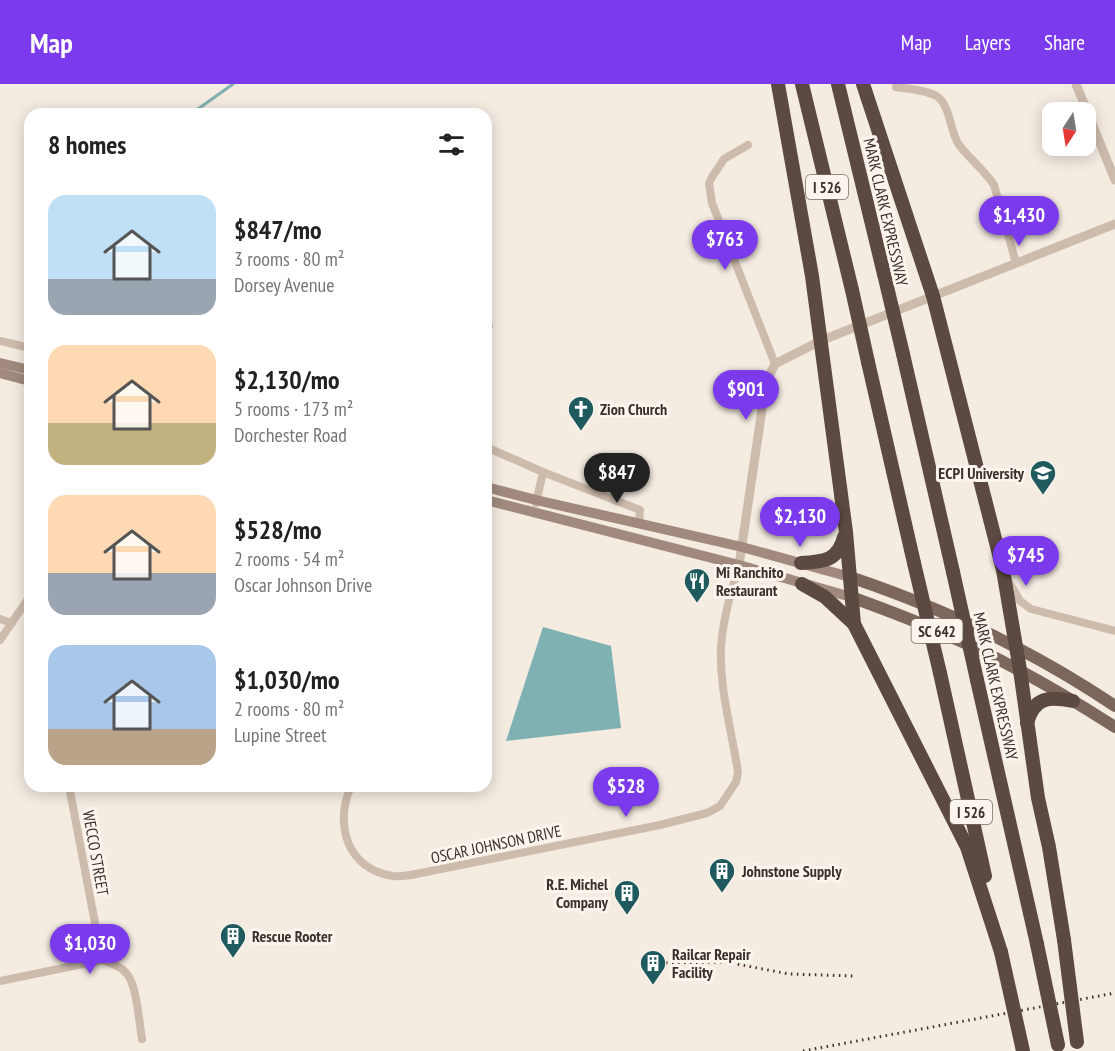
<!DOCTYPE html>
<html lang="en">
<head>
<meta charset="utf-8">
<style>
  :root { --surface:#fff; --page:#f2f2f2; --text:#222; --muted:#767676; --accent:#7c3aed }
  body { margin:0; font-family:"PT Sans Narrow",sans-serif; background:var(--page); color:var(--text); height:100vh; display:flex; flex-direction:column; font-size:22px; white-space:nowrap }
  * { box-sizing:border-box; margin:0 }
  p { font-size:20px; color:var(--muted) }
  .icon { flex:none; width:33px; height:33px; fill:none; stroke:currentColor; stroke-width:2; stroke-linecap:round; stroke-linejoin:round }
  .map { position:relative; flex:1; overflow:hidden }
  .drawer { position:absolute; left:24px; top:24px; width:468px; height:684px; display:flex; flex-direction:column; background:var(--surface); border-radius:18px; box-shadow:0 3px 15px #0003 }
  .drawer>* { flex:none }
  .needle { width:39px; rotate:192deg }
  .fabs { position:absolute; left:1042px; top:18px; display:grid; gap:12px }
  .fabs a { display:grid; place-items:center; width:54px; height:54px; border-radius:12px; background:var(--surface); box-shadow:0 3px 15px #0003; font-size:30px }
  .price { position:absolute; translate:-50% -51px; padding:0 14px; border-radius:21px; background:var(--accent); color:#fff; font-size:20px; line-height:39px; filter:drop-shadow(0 2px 3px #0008) }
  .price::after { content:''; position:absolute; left:50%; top:36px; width:18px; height:14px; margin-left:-9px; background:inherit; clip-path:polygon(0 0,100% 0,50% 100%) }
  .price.selected { background:#222; color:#fff }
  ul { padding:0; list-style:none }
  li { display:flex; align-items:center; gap:18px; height:150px; padding:0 24px }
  li span { display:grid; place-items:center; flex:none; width:168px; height:120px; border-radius:18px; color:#555 }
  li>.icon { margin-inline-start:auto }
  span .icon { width:72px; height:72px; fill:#fffc; stroke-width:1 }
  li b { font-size:26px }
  h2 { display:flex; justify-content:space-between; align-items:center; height:72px; padding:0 24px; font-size:26px }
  header { display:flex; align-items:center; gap:36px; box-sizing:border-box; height:84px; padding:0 30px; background:var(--accent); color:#fff }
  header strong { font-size:28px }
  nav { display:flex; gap:33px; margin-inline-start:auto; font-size:21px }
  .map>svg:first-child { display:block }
</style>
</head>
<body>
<header>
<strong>Map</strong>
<nav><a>Map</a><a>Layers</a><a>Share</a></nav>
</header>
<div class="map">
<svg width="1115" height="967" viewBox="0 0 1115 967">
  <rect width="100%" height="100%" fill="#f4ebe1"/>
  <!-- water -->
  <path fill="#7fb0b2" d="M543,543L611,562L621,644L506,657Z"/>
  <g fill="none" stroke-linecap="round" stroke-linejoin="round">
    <!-- stream -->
    <path stroke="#7fb0b2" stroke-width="3" d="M191,30L233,0"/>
    <!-- minor -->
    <g stroke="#cdbbac" stroke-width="8">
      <path d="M896,3C908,5 928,6 938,13C951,24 950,48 959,61C970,75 984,86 994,101L1016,179"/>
      <path d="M748,61L724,75L712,93L709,99L712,119L775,280"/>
      <path d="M486,247L489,242"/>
      <path d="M0,257L30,264"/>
      <path d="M486,363L543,388L536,419"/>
      <path d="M543,388L640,426L639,440"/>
      <path d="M1009,498L1020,517L1031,525L1115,547"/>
      <path d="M0,535L12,539"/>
      <path d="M0,556L30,512"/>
      <path d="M69,702L102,876"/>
      <path d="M351,702C334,741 347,785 393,792C403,793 412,791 421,789L660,741L707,729L720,722L736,698L738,688C732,649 719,603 721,563C723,535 731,508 739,481"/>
      <path d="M0,897L102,876C110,879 121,882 127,890C137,902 139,938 142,955"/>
    </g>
    <!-- tertiary -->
    <g stroke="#cdbbac" stroke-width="9">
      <path d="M1076,0L1115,96"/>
      <path d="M739,481L766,298L775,280L820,257L1115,140"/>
    </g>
    <!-- secondary -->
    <g stroke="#a18a7d" stroke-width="10">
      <path d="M0,279L30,286"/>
      <path d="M0,289L30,297"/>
      <path d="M486,403L536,416L742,463L850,493"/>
      <path d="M486,416L739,481L851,513"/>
    </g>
    <!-- primary -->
    <g stroke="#7d675c" stroke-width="12">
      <path d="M850,493C945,525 1032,566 1115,622"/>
      <path d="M851,513C884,525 917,537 949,552C1007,577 1062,609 1115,643"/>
    </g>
    <!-- motorway -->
    <g stroke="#5c4a42" stroke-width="14">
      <path d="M778,0L812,192L846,448L854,540L967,763L1001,868"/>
      <path d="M802,0L852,206"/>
      <path d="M838,0L884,190"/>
      <path d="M863,0L933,212L1003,486L1020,586L1038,714L1049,763L1064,856"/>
      <path d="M903,270L953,488"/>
      <path d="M868,278L914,479"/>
      <path d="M801,479C823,478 838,477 844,453"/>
      <path d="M802,500L825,513L854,540"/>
      <path d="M940,589L985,792"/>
      <path d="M977,596L1037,860"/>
      <path d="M1027,639C1034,613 1049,612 1073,617"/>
    </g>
    <!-- rail -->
    <g stroke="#3b302b" stroke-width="3" stroke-dasharray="1.5 4.5" stroke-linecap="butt">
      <path d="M654,879L726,878L789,890L853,892"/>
      <path d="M803,967L1115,909"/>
    </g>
    <!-- motorway-bridge -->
    <g stroke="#5c4a42" stroke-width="14">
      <path d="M884,190L903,270"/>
      <path d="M852,206L868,278"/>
      <path d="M914,479L940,589"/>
      <path d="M953,488L977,596"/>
      <path d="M1064,856L1077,958"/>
      <path d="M1037,860L1058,961"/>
      <path d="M1001,868L1023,967"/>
    </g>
  </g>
  <!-- icons -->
  <defs>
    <g id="church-pin" transform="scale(1.35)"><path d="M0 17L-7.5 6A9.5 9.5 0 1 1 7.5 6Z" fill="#1f5a5e" stroke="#fbf5ee"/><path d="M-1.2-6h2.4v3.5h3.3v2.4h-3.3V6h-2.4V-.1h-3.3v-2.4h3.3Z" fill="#fff"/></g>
    <g id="university-pin" transform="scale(1.35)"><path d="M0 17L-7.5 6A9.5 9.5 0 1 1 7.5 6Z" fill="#1f5a5e" stroke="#fbf5ee"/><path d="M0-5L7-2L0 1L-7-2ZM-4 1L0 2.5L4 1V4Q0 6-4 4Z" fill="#fff"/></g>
    <g id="restaurant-pin" transform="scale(1.35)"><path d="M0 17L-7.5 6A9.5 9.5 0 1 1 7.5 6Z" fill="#1f5a5e" stroke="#fbf5ee"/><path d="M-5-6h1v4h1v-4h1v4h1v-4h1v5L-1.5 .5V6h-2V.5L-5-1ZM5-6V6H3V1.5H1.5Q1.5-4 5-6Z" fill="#fff"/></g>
    <g id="building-pin" transform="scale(1.35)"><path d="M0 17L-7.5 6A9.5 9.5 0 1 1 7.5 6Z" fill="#1f5a5e" stroke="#fbf5ee"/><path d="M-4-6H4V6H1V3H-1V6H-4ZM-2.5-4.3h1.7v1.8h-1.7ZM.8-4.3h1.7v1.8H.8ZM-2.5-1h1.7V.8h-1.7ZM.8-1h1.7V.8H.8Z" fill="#fff"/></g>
  </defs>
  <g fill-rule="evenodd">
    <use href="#church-pin" x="581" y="325"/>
    <use href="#university-pin" x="1043" y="389"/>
    <use href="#restaurant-pin" x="697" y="497"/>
    <use href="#building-pin" x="722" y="787"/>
    <use href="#building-pin" x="627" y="809"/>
    <use href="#building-pin" x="233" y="852"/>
    <use href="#building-pin" x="653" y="879"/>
  </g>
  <g text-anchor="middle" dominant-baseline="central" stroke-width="6" stroke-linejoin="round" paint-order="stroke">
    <!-- shield labels -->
    <g fill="#fbf5ee" stroke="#756b66" stroke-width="1.5">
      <rect x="806" y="91" width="42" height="24" rx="4.5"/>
      <rect x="911.5" y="535" width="51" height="24" rx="4.5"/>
      <rect x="950" y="716" width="42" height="24" rx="4.5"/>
    </g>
    <g font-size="15" font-weight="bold" fill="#3b302b">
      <text x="827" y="103">I 526</text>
      <text x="937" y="547">SC 642</text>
      <text x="971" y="728">I 526</text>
    </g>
    <!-- street labels -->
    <g font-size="16" fill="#3b302b" stroke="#fbf5ee">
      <text transform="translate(886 128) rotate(77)">MARK CLARK EXPRESSWAY</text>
      <text transform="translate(996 602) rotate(77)">MARK CLARK EXPRESSWAY</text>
      <text transform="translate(496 760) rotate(-12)">OSCAR JOHNSON DRIVE</text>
      <text transform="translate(96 769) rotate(80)">WECCO STREET</text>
    </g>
    <!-- poi labels -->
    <g font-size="16" font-weight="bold" fill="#3b302b" stroke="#fbf5ee" text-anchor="start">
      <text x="600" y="325">Zion Church</text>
      <text x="1024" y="389" text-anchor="end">ECPI University</text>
      <text x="716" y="488">Mi Ranchito<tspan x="716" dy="18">Restaurant</tspan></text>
      <text x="742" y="787">Johnstone Supply</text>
      <text x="608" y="800" text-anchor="end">R.E. Michel<tspan x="608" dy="18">Company</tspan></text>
      <text x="252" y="852">Rescue Rooter</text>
      <text x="672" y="870">Railcar Repair<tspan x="672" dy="18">Facility</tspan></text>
    </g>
  </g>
</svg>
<div class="fabs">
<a><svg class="needle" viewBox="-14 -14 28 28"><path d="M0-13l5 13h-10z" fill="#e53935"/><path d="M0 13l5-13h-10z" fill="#767676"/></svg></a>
</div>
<b class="price" style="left:1019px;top:163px">$1,430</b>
<b class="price" style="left:725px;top:187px">$763</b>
<b class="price" style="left:746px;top:337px">$901</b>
<b class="price selected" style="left:617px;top:420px">$847</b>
<b class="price" style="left:800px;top:464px">$2,130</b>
<b class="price" style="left:1026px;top:503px">$745</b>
<b class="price" style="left:626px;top:734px">$528</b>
<b class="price" style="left:90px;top:891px">$1,030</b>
<section class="drawer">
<h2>8 homes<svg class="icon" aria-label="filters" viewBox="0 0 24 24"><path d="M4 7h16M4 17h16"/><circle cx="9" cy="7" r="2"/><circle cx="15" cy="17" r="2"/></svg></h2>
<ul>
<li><span style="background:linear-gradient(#bfe0f5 70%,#9aa5b1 0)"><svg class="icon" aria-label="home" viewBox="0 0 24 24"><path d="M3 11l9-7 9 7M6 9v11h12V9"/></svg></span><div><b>$847/mo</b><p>3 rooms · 80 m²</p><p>Dorsey Avenue</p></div></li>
<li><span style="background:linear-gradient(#ffd9b3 65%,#c2b280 0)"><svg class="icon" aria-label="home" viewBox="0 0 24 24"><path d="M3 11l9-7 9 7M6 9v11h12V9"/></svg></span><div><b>$2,130/mo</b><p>5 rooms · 173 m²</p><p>Dorchester Road</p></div></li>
<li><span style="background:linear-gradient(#ffd9b3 65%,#9aa5b1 0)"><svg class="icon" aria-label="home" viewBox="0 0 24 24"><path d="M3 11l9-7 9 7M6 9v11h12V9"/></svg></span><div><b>$528/mo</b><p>2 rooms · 54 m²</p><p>Oscar Johnson Drive</p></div></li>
<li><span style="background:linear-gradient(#a9c7e8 70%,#b9a48a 0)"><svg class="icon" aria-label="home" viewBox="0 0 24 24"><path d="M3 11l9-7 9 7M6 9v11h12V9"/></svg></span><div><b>$1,030/mo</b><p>2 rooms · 80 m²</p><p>Lupine Street</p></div></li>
</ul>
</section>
</div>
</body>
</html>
